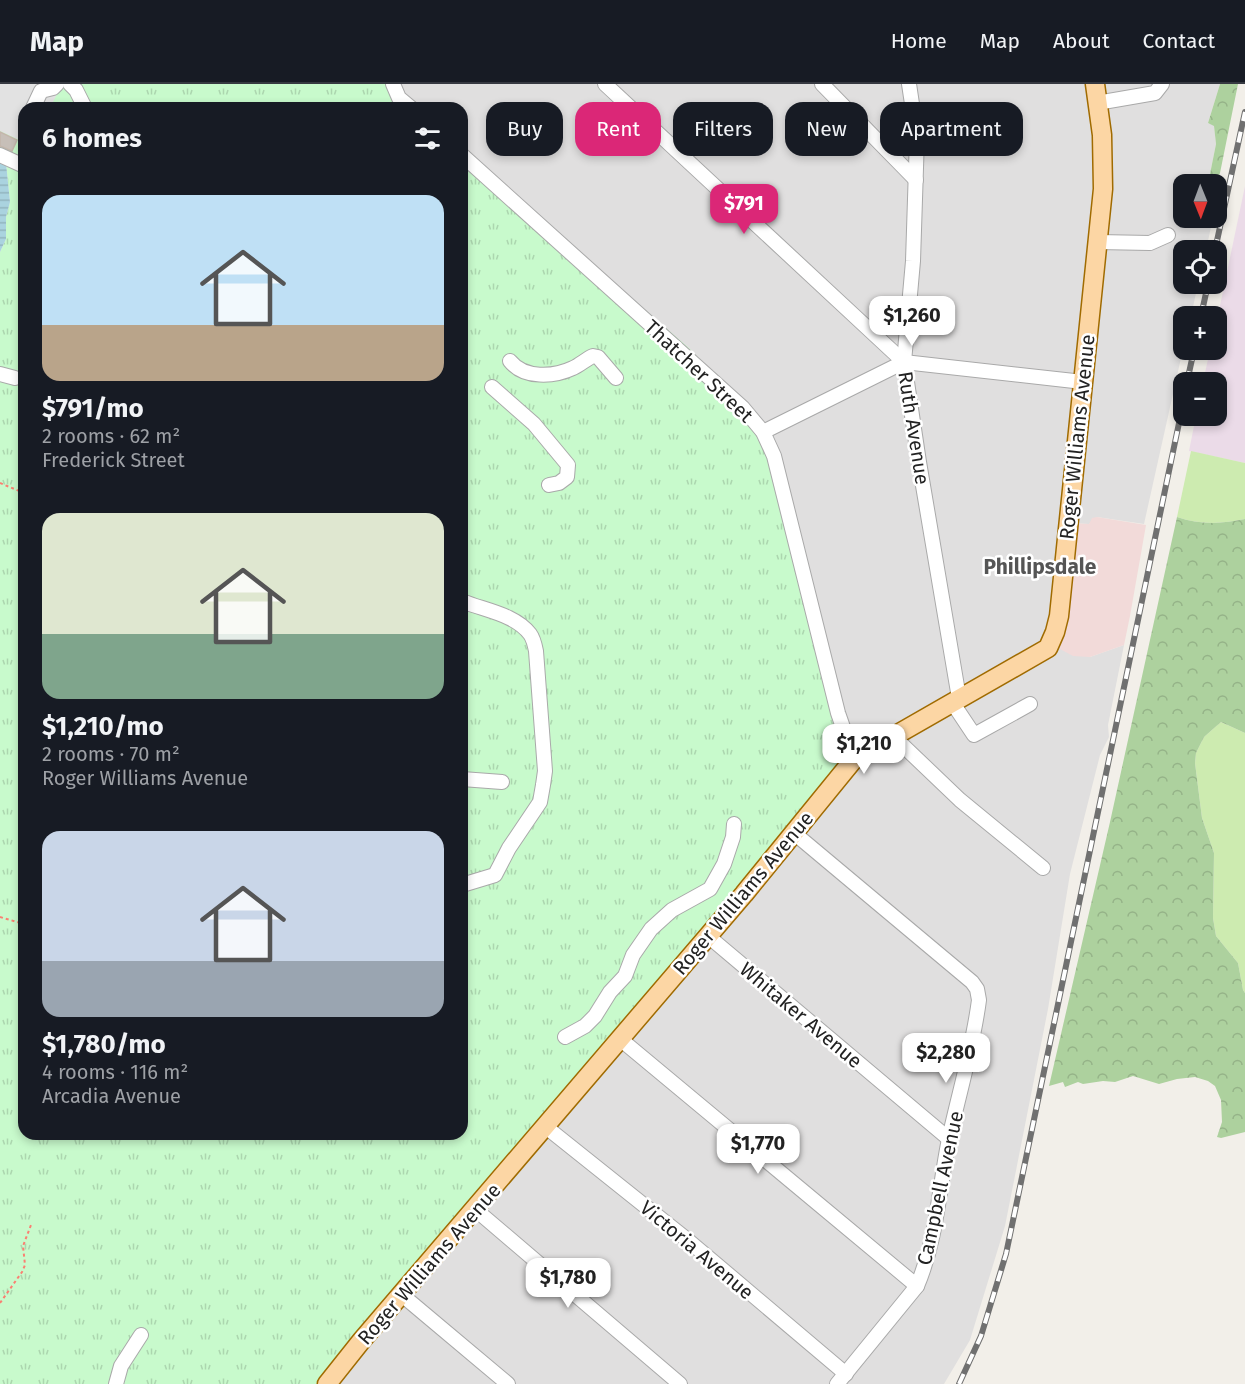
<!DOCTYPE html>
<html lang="en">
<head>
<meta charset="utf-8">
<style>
  :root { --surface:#171b24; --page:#20242c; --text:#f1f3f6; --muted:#9ea1a6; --line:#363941; --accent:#db2777 }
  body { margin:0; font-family:"Fira Sans",sans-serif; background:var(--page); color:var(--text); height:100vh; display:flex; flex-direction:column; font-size:22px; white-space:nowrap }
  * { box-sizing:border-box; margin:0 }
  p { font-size:20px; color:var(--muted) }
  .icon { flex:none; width:33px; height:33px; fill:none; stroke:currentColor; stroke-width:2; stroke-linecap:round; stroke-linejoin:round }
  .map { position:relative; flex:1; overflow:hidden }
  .details { position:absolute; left:18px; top:18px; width:450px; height:1038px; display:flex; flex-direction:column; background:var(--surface); border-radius:18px; box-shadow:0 3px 9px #0003 }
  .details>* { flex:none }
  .top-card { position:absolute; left:486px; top:18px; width:570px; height:54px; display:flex; gap:12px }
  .needle { width:39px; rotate:179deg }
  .controls { position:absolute; left:1173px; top:90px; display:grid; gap:12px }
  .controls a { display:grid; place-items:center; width:54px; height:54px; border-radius:12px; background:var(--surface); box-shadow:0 3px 9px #0003; font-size:30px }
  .price { position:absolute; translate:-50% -51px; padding:0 14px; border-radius:12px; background:#fff; color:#222; font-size:20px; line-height:39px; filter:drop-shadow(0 2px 3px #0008) }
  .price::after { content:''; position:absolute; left:50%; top:36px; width:18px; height:14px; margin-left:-9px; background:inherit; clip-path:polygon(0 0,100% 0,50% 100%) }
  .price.active { background:var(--accent); color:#fff }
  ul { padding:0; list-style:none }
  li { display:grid; align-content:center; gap:12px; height:318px; padding:0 24px }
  li span { display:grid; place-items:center; height:186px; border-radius:18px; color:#555 }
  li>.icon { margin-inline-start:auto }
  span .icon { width:108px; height:108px; fill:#fffc; stroke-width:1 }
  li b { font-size:26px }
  h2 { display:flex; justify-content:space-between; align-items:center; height:72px; padding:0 24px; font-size:26px }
  .pill { padding:0 21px; border-radius:18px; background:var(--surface); box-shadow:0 3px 9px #0003; font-size:21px; line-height:54px }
  .pill.active { background:var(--accent); color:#fff }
  header { display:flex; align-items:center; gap:36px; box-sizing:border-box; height:84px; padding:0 30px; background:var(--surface); border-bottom:2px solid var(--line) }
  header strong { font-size:28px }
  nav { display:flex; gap:33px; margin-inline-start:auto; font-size:21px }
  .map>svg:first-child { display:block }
</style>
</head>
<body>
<header>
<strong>Map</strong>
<nav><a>Home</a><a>Map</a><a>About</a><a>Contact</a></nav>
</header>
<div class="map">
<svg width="1245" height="1300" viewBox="0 0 1245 1300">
  <defs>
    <pattern id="forest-crowns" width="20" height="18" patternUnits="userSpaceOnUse" patternTransform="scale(1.5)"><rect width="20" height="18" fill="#add19e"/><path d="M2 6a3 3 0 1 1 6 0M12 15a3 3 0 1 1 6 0" fill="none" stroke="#95b388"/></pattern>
    <pattern id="park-tufts" width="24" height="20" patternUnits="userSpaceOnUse" patternTransform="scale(1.5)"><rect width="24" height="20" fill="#c8facc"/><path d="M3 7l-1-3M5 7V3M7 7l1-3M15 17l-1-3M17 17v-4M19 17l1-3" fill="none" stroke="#acd6af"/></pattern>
    <pattern id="water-rules" width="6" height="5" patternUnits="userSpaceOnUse" patternTransform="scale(1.5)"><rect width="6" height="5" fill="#aad3df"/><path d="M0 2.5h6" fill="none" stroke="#92b5bf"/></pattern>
  </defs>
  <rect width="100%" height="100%" fill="#f2efe9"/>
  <!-- residential -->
  <path fill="#e0dfdf" d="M395,0H1220L1208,39L1214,41L1216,60L1208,100H1184V134H1213L1206,166H1184V200H1198L1191,232H1184L1183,265L1144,440L1097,433L1089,440L1070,439L1090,573L1124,561L1108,641L1109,653L1100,671L1070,790L1048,925L1005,1142L970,1256L944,1300H317L467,1123L746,321L689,264L462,66V24H416Z"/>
  <!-- commercial -->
  <path fill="#f2dad9" d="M1097,433L1146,441L1130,532L1124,561L1090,573L1073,572L1060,565L1055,557L1070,439L1089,440L1092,434Z"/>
  <!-- industrial -->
  <path fill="#ebdbe8" d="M1245,102V379L1189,367L1196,332H1216V298H1203L1210,266H1216L1217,236Z"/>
  <!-- grass -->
  <g fill="#cdebb0">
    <path d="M1191,367L1245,379V435C1222,440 1200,441 1177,433Z"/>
    <path d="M1221,638L1245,649V909L1243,906L1238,879L1216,852L1213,834L1214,769L1202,734L1195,679L1196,669L1204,653Z"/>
  </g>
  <!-- forest -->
  <g fill="url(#forest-crowns)">
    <path d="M1220,0H1238L1220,89L1217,96L1208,100L1216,60L1214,42L1208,39Z"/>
    <path d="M1177,433C1200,441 1222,440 1245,435V649L1221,638L1204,653L1196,669L1195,679L1202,734L1214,769L1213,834L1216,852L1238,879L1243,906L1245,909V1048L1221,1054L1217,1053L1222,1038L1221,1016L1215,1002L1208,997L1195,993L1177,995L1159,1000L1133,992L1115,998L1103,997L1083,1000L1078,998L1065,1003L1063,998L1049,1002L1110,738Z"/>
  </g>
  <!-- park -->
  <path fill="url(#park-tufts)" d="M0,0H395L416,24H24V1050H462V66L689,264L766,344L853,670L317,1300H0V168L6,155V133L10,118L6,79L0,75Z"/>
  <!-- parking -->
  <path fill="#e2e2e2" d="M0,0H62L50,24H24V58L0,47Z"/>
  <!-- water -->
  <path fill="url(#water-rules)" d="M0,75L6,79L10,118L6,133V155L0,168Z"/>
  <!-- building -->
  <path fill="#c7bfb8" stroke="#c4b6ab" stroke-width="1.5" d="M0,48L17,56L12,67L0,62Z"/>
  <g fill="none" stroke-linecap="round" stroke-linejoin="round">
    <!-- minor casing -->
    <g stroke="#a9a9a9" stroke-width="16">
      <g id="minor">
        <path d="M70,0L76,6L85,24"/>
        <path d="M393,0L399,14L411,24"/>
        <path d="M605,0L904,278"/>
        <path d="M822,0L916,96"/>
        <path d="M909,0L917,53L913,177L904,278L919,378L959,614"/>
        <path d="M1097,19L1155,9L1162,0"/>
        <path d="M33,24L41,7L53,4L57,0"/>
        <path d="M0,71L24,82"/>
        <path d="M462,71L743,324L763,348L774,372L838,629L854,675"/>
        <path d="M1098,158L1150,159L1168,151"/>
        <path d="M510,277C524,295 554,293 573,284C580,281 586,275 593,272L598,273L616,294"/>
        <path d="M0,290L15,294"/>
        <path d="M492,303L534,340L568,381L567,393L559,399L549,401"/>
        <path d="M763,348L904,278L1083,298"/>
        <path d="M462,517C483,526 515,530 530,550C533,554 535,562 536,567L545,687L543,701L540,718L509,764L495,791L462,801"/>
        <path d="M952,618L974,651L1030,620"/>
        <path d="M893,652L960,716L1043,784"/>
        <path d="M462,695L502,698"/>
        <path d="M794,749L972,898L977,905L979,916C973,963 959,1009 949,1055C939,1104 937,1155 917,1202L837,1300"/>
        <path d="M708,852L949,1055"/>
        <path d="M565,953L585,942L595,932L610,908L625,892L633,871L651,845L672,826L710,805L724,780L733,753L734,740"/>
        <path d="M619,954L917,1202"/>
        <path d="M546,1043L690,1158L846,1290"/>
        <path d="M476,1126L680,1300"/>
        <path d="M402,1211L508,1300"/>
        <path d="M116,1300L121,1282L141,1251"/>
      </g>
    </g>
    <!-- major casing -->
    <g stroke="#a06b00" stroke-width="21">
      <path id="major" d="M327,1300L362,1256L744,810L854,675L1048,564L1055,548L1059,532L1103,105L1102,51L1095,0"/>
    </g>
    <!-- path -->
    <g stroke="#fa8072" stroke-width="2" stroke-dasharray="3 3" stroke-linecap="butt">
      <path d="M0,399L24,409"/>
      <path d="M0,833L24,840"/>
      <path d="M0,1219L22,1188L25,1181L23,1162L31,1141"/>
    </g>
    <!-- minor -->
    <use href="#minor" stroke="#fff" stroke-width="14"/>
    <!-- major -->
    <use href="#major" stroke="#fcd6a4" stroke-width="18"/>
    <!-- rail casing -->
    <g stroke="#707070" stroke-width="6">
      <g id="rail">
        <path d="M1215,166L1245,28"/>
        <path d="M1201,232L1208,200"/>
        <path d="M1187,298L1194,266"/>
        <path d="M959,1300L981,1252L1006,1170L1184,315"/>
      </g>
    </g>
    <!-- rail -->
    <use href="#rail" stroke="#fff" stroke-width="4" stroke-dasharray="11" stroke-linecap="butt"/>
  </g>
  <g text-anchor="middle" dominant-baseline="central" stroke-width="5" stroke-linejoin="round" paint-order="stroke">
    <!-- street labels -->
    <g font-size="20" fill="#222" stroke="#fff">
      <text transform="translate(699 287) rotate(43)">Thatcher Street</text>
      <text transform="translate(914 344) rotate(81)">Ruth Avenue</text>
      <text transform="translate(1077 353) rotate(-84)">Roger Williams Avenue</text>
      <text transform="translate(743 809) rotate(-50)">Roger Williams Avenue</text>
      <text transform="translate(801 931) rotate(40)">Whitaker Avenue</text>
      <text transform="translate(940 1104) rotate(-78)">Campbell Avenue</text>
      <text transform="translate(697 1166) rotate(40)">Victoria Avenue</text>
      <text transform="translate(429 1180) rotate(-49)">Roger Williams Avenue</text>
    </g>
    <!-- neighbourhood labels -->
    <g font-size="21" font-weight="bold" fill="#555" stroke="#fff">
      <text x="1040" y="483">Phillipsdale</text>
    </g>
  </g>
</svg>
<div class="controls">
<a><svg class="needle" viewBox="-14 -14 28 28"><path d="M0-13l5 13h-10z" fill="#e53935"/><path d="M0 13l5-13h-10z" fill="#9ea1a6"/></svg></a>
<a><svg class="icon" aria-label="locate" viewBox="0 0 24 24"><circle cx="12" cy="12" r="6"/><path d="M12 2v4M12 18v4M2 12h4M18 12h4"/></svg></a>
<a>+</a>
<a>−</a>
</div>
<b class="price active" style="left:744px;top:151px">$791</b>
<b class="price" style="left:912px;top:263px">$1,260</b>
<b class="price" style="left:864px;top:691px">$1,210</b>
<b class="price" style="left:946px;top:1000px">$2,280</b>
<b class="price" style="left:758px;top:1091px">$1,770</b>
<b class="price" style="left:568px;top:1225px">$1,780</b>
<div class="top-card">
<a class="pill">Buy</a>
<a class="pill active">Rent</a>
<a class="pill">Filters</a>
<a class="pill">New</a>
<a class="pill">Apartment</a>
</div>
<section class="details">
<h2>6 homes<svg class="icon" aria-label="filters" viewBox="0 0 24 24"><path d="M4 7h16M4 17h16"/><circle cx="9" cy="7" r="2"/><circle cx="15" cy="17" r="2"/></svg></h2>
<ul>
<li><span style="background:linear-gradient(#bfe0f5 70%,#b9a48a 0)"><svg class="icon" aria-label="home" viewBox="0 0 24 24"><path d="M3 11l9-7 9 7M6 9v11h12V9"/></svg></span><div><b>$791/mo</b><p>2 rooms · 62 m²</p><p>Frederick Street</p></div></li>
<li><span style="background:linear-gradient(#dfe7d0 65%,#7fa58c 0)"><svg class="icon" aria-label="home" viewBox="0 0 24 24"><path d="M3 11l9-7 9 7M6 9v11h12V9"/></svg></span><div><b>$1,210/mo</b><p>2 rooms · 70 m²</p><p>Roger Williams Avenue</p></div></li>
<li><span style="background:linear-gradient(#c9d6e8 70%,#9aa5b1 0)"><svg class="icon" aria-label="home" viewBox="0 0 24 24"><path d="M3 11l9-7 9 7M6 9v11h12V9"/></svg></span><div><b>$1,780/mo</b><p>4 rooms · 116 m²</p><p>Arcadia Avenue</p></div></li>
</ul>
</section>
</div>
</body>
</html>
